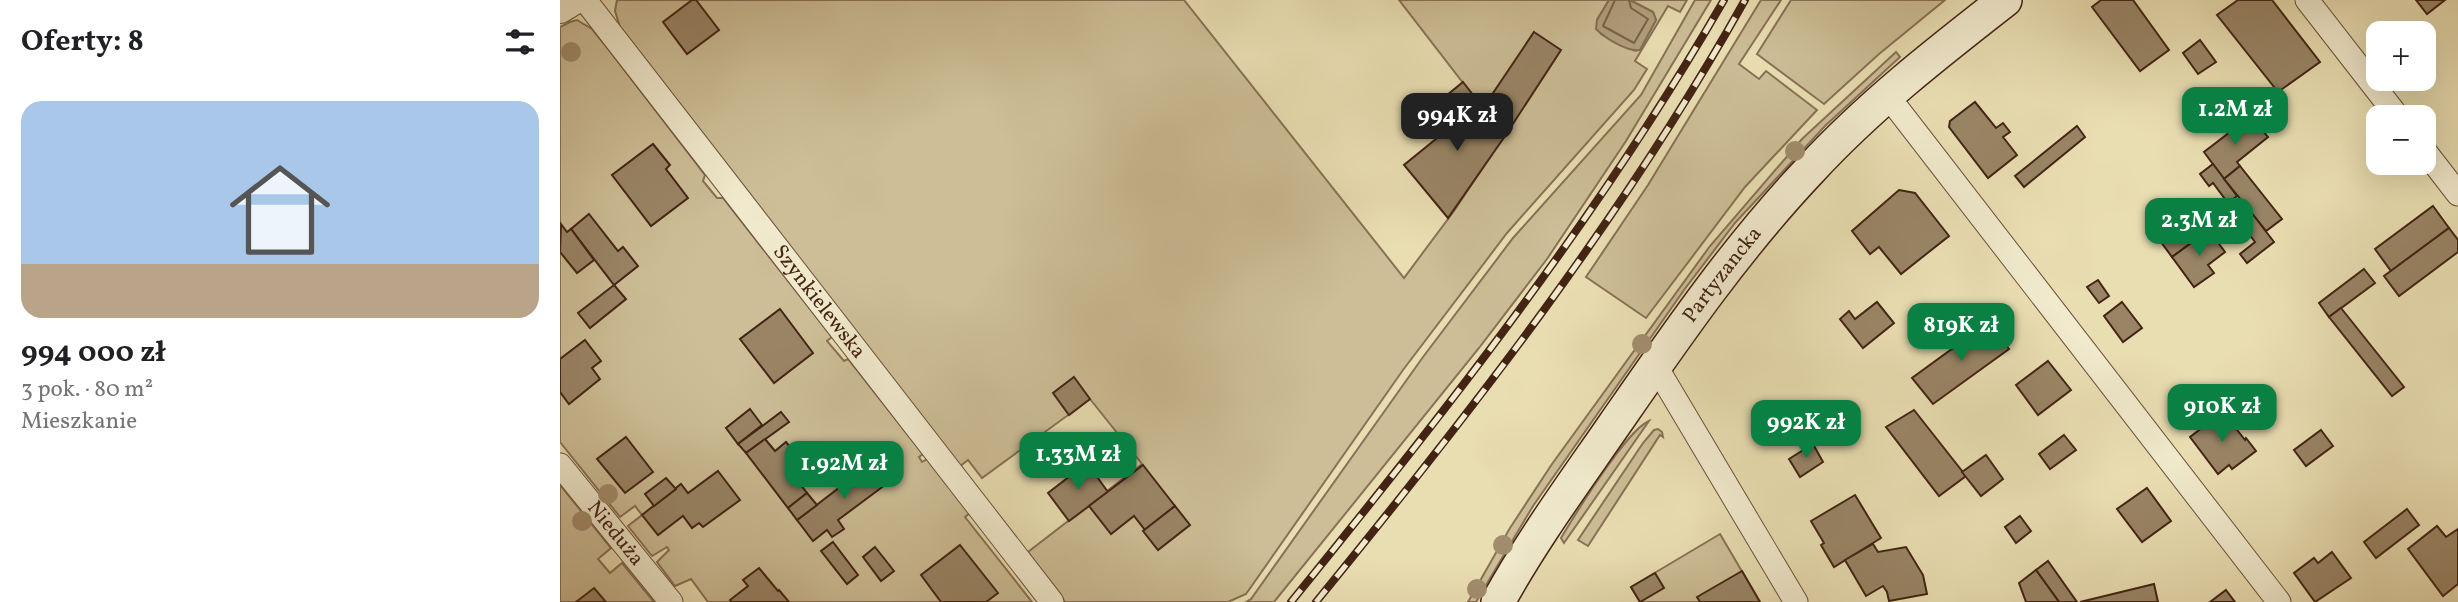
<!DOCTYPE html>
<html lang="pl">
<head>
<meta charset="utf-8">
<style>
  :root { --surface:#fff; --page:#f2f2f2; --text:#202124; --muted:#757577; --accent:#0b8043 }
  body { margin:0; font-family:Vollkorn,serif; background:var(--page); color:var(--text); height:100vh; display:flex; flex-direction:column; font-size:26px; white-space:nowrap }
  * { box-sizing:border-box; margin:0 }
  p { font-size:23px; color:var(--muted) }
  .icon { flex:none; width:38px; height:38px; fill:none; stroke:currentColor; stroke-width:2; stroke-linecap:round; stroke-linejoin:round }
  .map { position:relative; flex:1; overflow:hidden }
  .details { display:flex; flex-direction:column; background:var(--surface); width:560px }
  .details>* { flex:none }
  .fabs { position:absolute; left:1806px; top:21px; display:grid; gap:14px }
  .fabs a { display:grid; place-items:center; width:70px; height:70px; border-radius:14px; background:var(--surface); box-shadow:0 7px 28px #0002; font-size:35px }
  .price { position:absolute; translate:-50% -60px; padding:0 16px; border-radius:14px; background:var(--accent); color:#fff; font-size:23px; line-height:46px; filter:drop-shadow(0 2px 4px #0008) }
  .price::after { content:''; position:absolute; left:50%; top:42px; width:21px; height:16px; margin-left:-10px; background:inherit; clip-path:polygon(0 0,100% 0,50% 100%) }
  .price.current { background:#222; color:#fff }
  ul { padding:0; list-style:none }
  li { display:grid; align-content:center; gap:14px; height:371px; padding:0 21px }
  li span { display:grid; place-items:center; height:217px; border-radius:21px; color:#555 }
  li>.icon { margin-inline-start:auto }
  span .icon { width:126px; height:126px; fill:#fffc; stroke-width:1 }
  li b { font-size:30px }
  h2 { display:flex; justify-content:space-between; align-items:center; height:84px; padding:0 21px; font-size:30px }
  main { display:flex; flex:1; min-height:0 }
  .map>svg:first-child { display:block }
</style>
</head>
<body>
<main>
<section class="details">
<h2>Oferty: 8<svg class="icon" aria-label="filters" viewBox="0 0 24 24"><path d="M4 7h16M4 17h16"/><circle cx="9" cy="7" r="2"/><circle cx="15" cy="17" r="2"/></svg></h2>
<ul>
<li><span style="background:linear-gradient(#a9c7e8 75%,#b9a48a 0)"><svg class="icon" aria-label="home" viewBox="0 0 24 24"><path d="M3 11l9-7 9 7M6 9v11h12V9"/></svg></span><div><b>994 000 zł</b><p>3 pok. · 80 m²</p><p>Mieszkanie</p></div></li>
</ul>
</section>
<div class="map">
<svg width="1898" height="602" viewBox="0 0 1898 602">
  <rect width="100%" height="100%" fill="#e9deb2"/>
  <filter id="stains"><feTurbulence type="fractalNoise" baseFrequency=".00286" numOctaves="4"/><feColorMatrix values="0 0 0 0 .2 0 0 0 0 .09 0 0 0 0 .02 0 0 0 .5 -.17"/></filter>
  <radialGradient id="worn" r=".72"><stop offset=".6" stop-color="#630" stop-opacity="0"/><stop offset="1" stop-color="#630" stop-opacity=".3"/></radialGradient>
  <!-- green -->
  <g fill="#cdbe97" stroke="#887156" stroke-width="2">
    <path d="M57,0H624L844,278L894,211L944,136L839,0H1049L1037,20L1041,34L1075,51L1080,49L1096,20L1093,12L1070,0H1127L1120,12L1108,6L1075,61L1087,69L1074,90L947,233L843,370L686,594L668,602H505L468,552L582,464L530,399L422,478L408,460L399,467L60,27L55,11Z"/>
    <path d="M1135,0H1151L1066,141L987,259L919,348L714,602H686L691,599L863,357L953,238L1081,95Z"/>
    <path d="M1201,0H1221L1179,64L1199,79L1206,71L1257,110L1185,187L1086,318L1026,277L1088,185Z"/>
    <path d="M1231,0H1385L1319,54L1264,104L1197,54Z"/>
    <path d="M17,20L32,29L45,45L145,175L143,181L157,198H163L272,337L267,341L284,361L288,359L363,454L359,457L362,462L367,459L410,513L405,517L472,602H148L131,579L115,586L97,562L109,550L107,547L92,556L68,526L82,515L75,506L60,517L0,442V27L10,22Z"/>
    <path d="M1336,52L1340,57L1265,126L1175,223L1124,290L973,506L916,602H908L950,528L992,464L1150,246L1242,139Z"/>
    <path d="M1089,421L1004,543L1001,538C1016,513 1066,431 1089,421Z"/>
    <path d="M1098,429L1102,432L1103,437L1100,435L1028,546L1018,540L1083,443L1094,430Z"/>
    <path d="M0,485L51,548L38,559L50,573L62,563L94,602H0Z"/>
    <path d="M1160,534L1200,602H1080L1071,587Z"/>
  </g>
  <!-- water -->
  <path fill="#b19f7c" stroke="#856e52" stroke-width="2" d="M1049,0H1070L1093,12L1096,20L1080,50C1067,52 1045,38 1036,29L1037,20Z"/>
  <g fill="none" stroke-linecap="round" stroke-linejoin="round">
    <!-- shore -->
    <path stroke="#7a6248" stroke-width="2" d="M1055,0L1043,26L1074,43L1088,19L1071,8L1069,0"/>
  </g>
  <!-- building -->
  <g fill="#998566" stroke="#432414" stroke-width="2">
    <path d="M132,0H136L159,30L127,54L103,22Z"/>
    <path d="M1541,0H1573L1609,50L1580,71L1532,7Z"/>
    <path d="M1678,0H1712L1760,62L1718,92L1657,15Z"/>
    <path d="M1856,0H1885L1867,14Z"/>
    <path d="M974,32L1001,50L945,136L923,108Z"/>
    <path d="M1640,40L1656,62L1638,74L1623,53Z"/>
    <path d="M903,82L945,136L888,218L844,165L903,117L886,96Z"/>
    <path d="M1415,102L1436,128L1443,123L1450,132L1443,137L1457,155L1428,178L1389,127L1390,121Z"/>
    <path d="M1691,116L1708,137L1677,162L1680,166L1664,179L1644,152Z"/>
    <path d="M1517,126L1525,137L1464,187L1455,176Z"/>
    <path d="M93,144L110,165L106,169L128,198L91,226L52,175Z"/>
    <path d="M1653,164L1677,196L1668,203L1653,183L1649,186L1640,174Z"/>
    <path d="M1680,166L1722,219L1706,231L1664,179Z"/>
    <path d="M1339,190L1355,193L1389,236L1341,274L1319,247L1310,254L1292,231Z"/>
    <path d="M1684,203L1714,242L1687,263L1680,254L1695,242L1678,220L1674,223L1669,216Z"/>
    <path d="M1873,206L1889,228L1831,271L1815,249Z"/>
    <path d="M1631,207L1649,230L1612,257L1595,234Z"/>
    <path d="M29,214L58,251L63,247L78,266L54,285L11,229Z"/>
    <path d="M1,224L7,232L11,229L34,260L17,273L0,252Z"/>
    <path d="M1889,228L1898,240V252L1839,296L1824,276Z"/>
    <path d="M1649,230L1665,252L1648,265L1654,273L1634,287L1612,257Z"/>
    <path d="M1804,269L1815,283L1769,317L1759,303Z"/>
    <path d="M1538,280L1549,296L1539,303L1527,287Z"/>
    <path d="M54,285L66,299L30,328L18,313Z"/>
    <path d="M1317,302L1334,323L1303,348L1280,319L1289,311L1295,319Z"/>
    <path d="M1562,302L1582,328L1563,342L1544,316Z"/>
    <path d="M1781,308L1844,387L1832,396L1769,317Z"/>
    <path d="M220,309L253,353L214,383L180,339Z"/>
    <path d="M1429,322L1449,349L1373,404L1352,378Z"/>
    <path d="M25,340L41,361L32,368L40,379L9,404L0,392V359Z"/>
    <path d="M1488,361L1511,390L1478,415L1456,385Z"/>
    <path d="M514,377L530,399L509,415L493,393Z"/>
    <path d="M190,409L202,425L178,444L166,428Z"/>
    <path d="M1354,410L1406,476L1379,496L1326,427Z"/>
    <path d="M221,412L229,422L186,453L178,444Z"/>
    <path d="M1663,412L1685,440L1686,438L1696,451L1672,469L1669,465L1658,474L1630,437Z"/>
    <path d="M1761,430L1773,446L1746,466L1734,450Z"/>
    <path d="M1504,435L1516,450L1490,469L1479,454Z"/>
    <path d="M66,437L93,472L65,493L37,459Z"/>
    <path d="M205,439L215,451L226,442L239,458L227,467L247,493L228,508L186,453Z"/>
    <path d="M1253,444L1263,462L1240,477L1229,459Z"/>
    <path d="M1426,455L1443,479L1421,496L1402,472Z"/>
    <path d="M318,458L330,474L321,481L325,485L278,520L284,529L272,537L267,530L253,541L237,520Z"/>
    <path d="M527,463L548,492L509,521L488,493Z"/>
    <path d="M583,465L615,506L585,530L574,516L551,534L529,506Z"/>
    <path d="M158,471L180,500L143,527L139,523L132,528L123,516L98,535L82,515L121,484L128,493Z"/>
    <path d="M106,478L116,489L94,506L85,494Z"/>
    <path d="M1587,488L1611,521L1582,542L1557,509Z"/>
    <path d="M247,493L257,505L237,520L228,508Z"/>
    <path d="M1295,495L1321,538L1274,567L1261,545L1264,543L1251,521Z"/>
    <path d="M615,506L630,525L598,550L583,531Z"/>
    <path d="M1847,509L1859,525L1816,558L1804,542Z"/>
    <path d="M1460,516L1471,531L1456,543L1445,527Z"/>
    <path d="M1877,526L1886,537L1898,529V584L1883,596L1848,549Z"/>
    <path d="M273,542L298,575L287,584L261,551Z"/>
    <path d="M1313,544L1318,552L1346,547L1363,575L1367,594L1329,601L1327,592L1323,586L1306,596L1285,560Z"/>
    <path d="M400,545L438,593L426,602H381L361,575Z"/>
    <path d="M315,547L334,571L321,581L303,557Z"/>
    <path d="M1772,552L1791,578L1755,602L1734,573L1754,558L1758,563Z"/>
    <path d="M1488,561L1517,602H1499L1476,570Z"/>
    <path d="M199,568L218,591L219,590L229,602H172L170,600L188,586L183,580Z"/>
    <path d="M1476,570L1499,602H1466L1459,583Z"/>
    <path d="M1182,571L1200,602H1140L1137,597Z"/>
    <path d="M1095,573L1104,588L1080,602L1071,587Z"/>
    <path d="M1594,584L1598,602H1520Z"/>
    <path d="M34,588L46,602H16Z"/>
    <path d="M1666,590L1675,602H1650Z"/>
  </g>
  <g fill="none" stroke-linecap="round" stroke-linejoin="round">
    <!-- minor casing -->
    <g stroke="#6c523c" stroke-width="25">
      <g id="minor">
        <path id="s1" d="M25,0L492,602"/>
        <path d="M1747,0L1838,117"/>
        <path d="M1327,95L1719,602"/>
        <path d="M1864,150L1898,194"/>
        <path d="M1095,365L1236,602"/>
        <path id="s2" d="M0,465L111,602"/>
      </g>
    </g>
    <!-- tertiary casing -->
    <g stroke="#6c523c" stroke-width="32">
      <path id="tertiary" d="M0,8L13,0"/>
    </g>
    <!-- secondary casing -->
    <g stroke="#432414" stroke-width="36">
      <g id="secondary">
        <path id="s3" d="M938,602C972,540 1014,483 1054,425C1115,337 1176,248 1250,170C1309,106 1377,53 1445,0"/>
      </g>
    </g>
    <!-- minor -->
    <use href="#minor" stroke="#f1eacd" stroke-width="23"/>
    <!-- tertiary -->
    <use href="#tertiary" stroke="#f1eacd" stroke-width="30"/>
    <!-- secondary -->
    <use href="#secondary" stroke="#f1eacd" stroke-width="33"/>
    <!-- rail casing -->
    <g stroke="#432414" stroke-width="8">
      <g id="rail">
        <path d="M731,602C887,410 1040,215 1164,0"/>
        <path d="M756,602C912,411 1064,216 1185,0"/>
      </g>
    </g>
    <!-- rail -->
    <use href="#rail" stroke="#f1eacd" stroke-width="5" stroke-dasharray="16" stroke-linecap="butt"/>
  </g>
  <!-- trees -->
  <g fill="#a18d6d">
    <circle cx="11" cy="52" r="10"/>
    <circle cx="1235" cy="151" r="10"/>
    <circle cx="1082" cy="344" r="10"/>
    <circle cx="48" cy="494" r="10"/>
    <circle cx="22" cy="521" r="10"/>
    <circle cx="943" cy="545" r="10"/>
    <circle cx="917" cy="589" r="10"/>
  </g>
  <g text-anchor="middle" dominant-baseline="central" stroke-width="5" stroke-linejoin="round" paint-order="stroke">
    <!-- street labels -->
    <g font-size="21" fill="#432414" stroke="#f1eacd">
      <text stroke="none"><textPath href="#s3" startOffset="397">Partyzancka</textPath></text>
      <text stroke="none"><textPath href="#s1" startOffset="382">Szynkielewska</textPath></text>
      <text stroke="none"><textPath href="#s2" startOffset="88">Nieduża</textPath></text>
    </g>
  </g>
  <rect width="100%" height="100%" filter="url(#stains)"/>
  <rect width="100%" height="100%" fill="url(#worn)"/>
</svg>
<div class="fabs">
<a>+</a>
<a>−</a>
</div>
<b class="price" style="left:1675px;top:147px">1.2M zł</b>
<b class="price current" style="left:897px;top:153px">994K zł</b>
<b class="price" style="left:1639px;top:258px">2.3M zł</b>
<b class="price" style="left:1401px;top:363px">819K zł</b>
<b class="price" style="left:1662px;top:444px">910K zł</b>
<b class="price" style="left:1246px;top:460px">992K zł</b>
<b class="price" style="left:518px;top:492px">1.33M zł</b>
<b class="price" style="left:284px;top:501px">1.92M zł</b>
</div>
</main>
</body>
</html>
